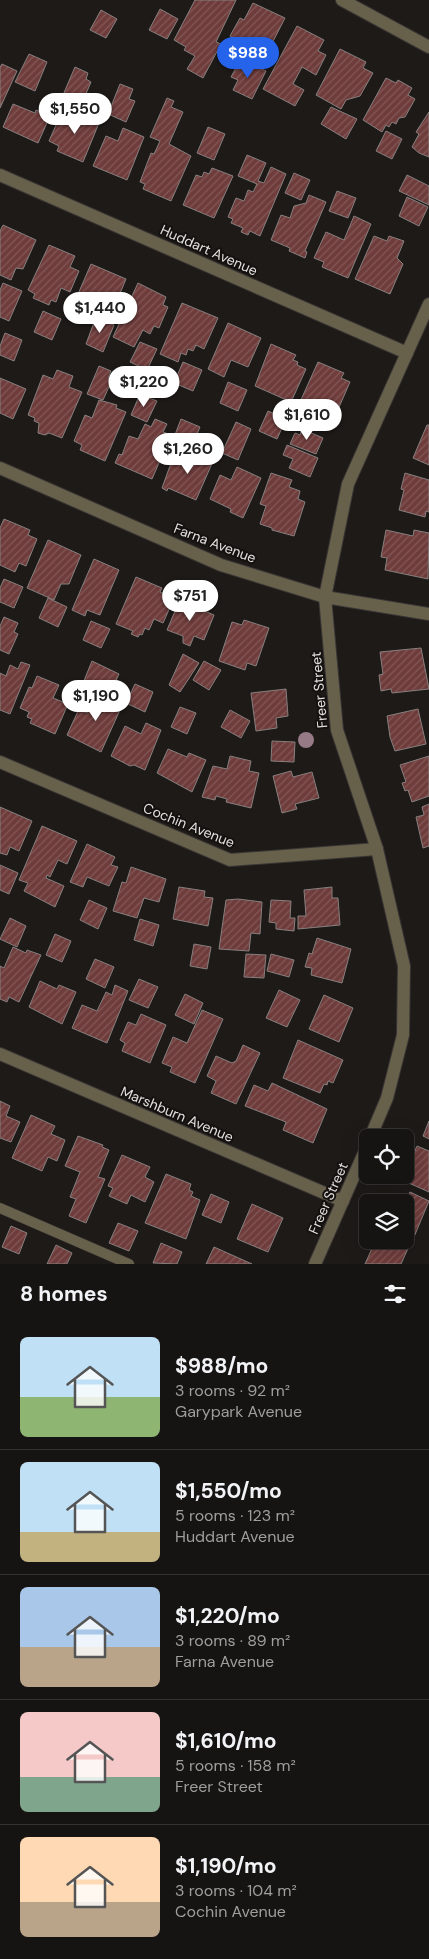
<!DOCTYPE html>
<html lang="en">
<head>
<meta charset="utf-8">
<style>
  :root { --surface:#161412; --page:#232120; --text:#f1f3f6; --muted:#9e9e9f; --line:#353332; --accent:#2563eb }
  body { margin:0; font-family:"DM Sans",sans-serif; background:var(--page); color:var(--text); height:100vh; display:flex; flex-direction:column; font-size:19px; white-space:nowrap }
  * { box-sizing:border-box; margin:0 }
  p { font-size:16px; color:var(--muted) }
  .icon { flex:none; width:28px; height:28px; fill:none; stroke:currentColor; stroke-width:2; stroke-linecap:round; stroke-linejoin:round }
  .map { position:relative; height:1264px; overflow:hidden }
  .details { display:flex; flex-direction:column; background:var(--surface); flex:1 }
  .details>* { flex:none }
  .controls { position:absolute; left:359px; top:1129px; display:grid; gap:10px }
  .controls a { display:grid; place-items:center; width:55px; height:55px; border-radius:8px; background:var(--surface); box-shadow:0 5px 20px #0002,0 0 0 1px var(--line); font-size:25px }
  .price { position:absolute; translate:-50% -42px; padding:0 11px; border-radius:18px; background:#fff; color:#222; font-size:16px; line-height:32px; filter:drop-shadow(0 1px 2px #0008) }
  .price::after { content:''; position:absolute; left:50%; top:30px; width:15px; height:11px; margin-left:-8px; background:inherit; clip-path:polygon(0 0,100% 0,50% 100%) }
  .price.selected { background:var(--accent); color:#fff }
  ul { padding:0; list-style:none }
  li { display:flex; align-items:center; gap:15px; height:125px; padding:0 20px }
  li+li { border-top:1px solid var(--line) }
  li span { display:grid; place-items:center; flex:none; width:140px; height:100px; border-radius:8px; color:#555 }
  li>.icon { margin-inline-start:auto }
  span .icon { width:60px; height:60px; fill:#fffc; stroke-width:1 }
  li b { font-size:21px }
  h2 { display:flex; justify-content:space-between; align-items:center; height:60px; padding:0 20px; font-size:21px }
  .map>svg:first-child { display:block }
</style>
</head>
<body>
<div class="map">
<svg width="429" height="1264" viewBox="0 0 429 1264">
  <defs>
    <pattern id="building-hatch" width="6" height="6" patternUnits="userSpaceOnUse" patternTransform="scale(1.25)"><rect width="6" height="6" fill="#6e3c3b"/><path d="M-1 1l2-2M0 6l6-6M5 7l2-2" fill="none" stroke="#835857"/></pattern>
  </defs>
  <rect width="100%" height="100%" fill="#1e1a18"/>
  <!-- building -->
  <g fill="url(#building-hatch)" stroke="#86807f">
    <path d="M195,0H236L216,42L221,44L203,78L187,69L195,56L184,50L186,47L174,40Z"/>
    <path d="M253,3L285,18L266,55L230,36L240,18L244,20Z"/>
    <path d="M160,9L178,19L167,39L149,30Z"/>
    <path d="M101,10L117,19L106,38L90,30Z"/>
    <path d="M297,26L324,40L318,51L326,55L316,75L302,67L293,84L304,90L295,106L263,89Z"/>
    <path d="M340,49L366,62L363,68L373,73L360,96L346,100L341,109L316,95Z"/>
    <path d="M29,54L47,62L35,91L15,82Z"/>
    <path d="M239,62L246,66L248,62L266,71L252,99L233,90L238,80L231,77Z"/>
    <path d="M2,64L17,71L0,108V67Z"/>
    <path d="M75,67L88,73L86,79L91,82L82,103L63,95Z"/>
    <path d="M386,78L396,83L398,80L412,88L408,95L415,99L405,117L399,118L396,124L392,122L389,127L386,125L382,132L363,120Z"/>
    <path d="M120,84L133,89L129,99L135,101L126,122L108,114Z"/>
    <path d="M167,98L174,101L171,107L183,112L169,144L191,156L171,201L143,189L145,184L140,182L151,153L154,154L160,141L150,137Z"/>
    <path d="M13,104L35,113L36,110L50,116L38,143L3,127Z"/>
    <path d="M331,107L357,119L346,139L321,124Z"/>
    <path d="M84,111L101,118L83,162L57,151L59,146L49,141L60,116L78,123Z"/>
    <path d="M429,112V157L419,153L412,147L419,134L416,132Z"/>
    <path d="M208,127L225,134L214,160L197,153Z"/>
    <path d="M123,128L144,137L127,180L93,166L106,136L118,141Z"/>
    <path d="M386,131L402,139L392,159L376,151Z"/>
    <path d="M247,155L266,163L258,181L264,183L271,167L286,174L260,236L250,231L248,235L241,232L243,228L231,223L233,219L228,217L236,198L244,201L248,190L253,192L257,184L238,176Z"/>
    <path d="M212,168L233,176L214,218L183,205L196,175L202,177L204,172L209,174Z"/>
    <path d="M294,173L310,180L301,200L285,193Z"/>
    <path d="M407,175L429,186V205L399,191Z"/>
    <path d="M337,191L356,198L348,218L329,211Z"/>
    <path d="M309,195L326,202L305,251L307,252L305,258L289,251L290,248L271,240L281,215L290,218L294,206L306,203Z"/>
    <path d="M407,197L428,207L419,226L399,216Z"/>
    <path d="M354,216L371,224L348,278L322,267L324,262L314,258L326,232L344,240Z"/>
    <path d="M3,225L36,240L23,269L16,268L11,280L0,275V231Z"/>
    <path d="M374,236L387,241L389,236L404,241L397,258L403,264L390,294L355,279Z"/>
    <path d="M49,245L75,256L70,267L79,271L70,292L61,288L56,302L51,300L49,305L33,298L35,294L28,290Z"/>
    <path d="M91,264L126,279L116,303L108,299L102,313L75,301Z"/>
    <path d="M3,283L22,291L9,321L0,317V290Z"/>
    <path d="M138,283L166,297L163,305L168,307L159,328L154,326L150,334L143,330L134,347L113,337Z"/>
    <path d="M182,303L218,318L204,349L196,345L193,351L188,349L186,355L181,353L178,362L160,354Z"/>
    <path d="M43,311L61,319L52,340L34,332Z"/>
    <path d="M96,317L114,325L103,352L86,344Z"/>
    <path d="M228,323L261,338L248,367L231,360L224,377L208,369Z"/>
    <path d="M5,333L22,340L14,361L0,355V346Z"/>
    <path d="M140,342L157,349L147,370L130,362Z"/>
    <path d="M271,344L296,355L293,360L298,362L297,365L306,369L291,402L255,386Z"/>
    <path d="M183,362L202,370L193,391L174,383Z"/>
    <path d="M318,362L344,373L341,378L350,382L333,421L315,413L312,420L295,413Z"/>
    <path d="M99,366L111,371L108,378L112,380L103,400L87,394Z"/>
    <path d="M57,370L73,376L69,387L82,392L62,438L49,433L45,435L38,433L39,423L34,421L35,418L28,415L43,375L53,379Z"/>
    <path d="M0,378L26,389L13,419L0,413Z"/>
    <path d="M228,382L247,390L238,411L220,403Z"/>
    <path d="M140,394L157,401L147,422L131,415Z"/>
    <path d="M99,400L117,405L116,408L126,412L105,461L80,450L82,445L74,441L85,415L92,418Z"/>
    <path d="M268,411L286,419L277,439L259,431Z"/>
    <path d="M155,419L167,424L163,432L171,435L152,479L115,463L119,454L122,455L129,436L138,439L145,424L151,427Z"/>
    <path d="M181,419L200,427L191,448L173,440Z"/>
    <path d="M236,422L251,429L238,460L222,453Z"/>
    <path d="M427,425H429V465L413,458Z"/>
    <path d="M302,429L323,438L316,454L290,444L295,433L300,435Z"/>
    <path d="M287,445L318,458L310,477L289,468L293,459L283,455Z"/>
    <path d="M189,453L195,455L194,460L197,461L200,454L214,459L196,500L168,488L167,491L162,488L171,463L181,459L186,461Z"/>
    <path d="M237,467L261,478L243,518L230,512L231,509L210,499L220,475L231,480Z"/>
    <path d="M271,473L292,480L289,487L300,491L298,499L305,502L294,536L272,530V528L260,524L266,506L260,504Z"/>
    <path d="M405,473L429,480V512L426,511L425,517L399,510L404,490L401,489Z"/>
    <path d="M4,519L30,530L28,535L37,539L26,566L19,563L15,572L0,565V528Z"/>
    <path d="M386,530L413,536L414,530L429,533L428,579L385,570L387,558L381,557Z"/>
    <path d="M48,540L81,555L69,584H61L54,600L27,588Z"/>
    <path d="M94,559L119,570L100,615L87,610L85,616L72,610Z"/>
    <path d="M136,577L162,588L160,592L164,594L162,599L172,603L163,623L154,619L149,630L145,628L142,635L140,634L138,637L131,634L133,631L116,624Z"/>
    <path d="M4,579L23,587L14,608L0,602V588Z"/>
    <path d="M181,597L196,604L195,607L214,615L204,640L194,636L190,646L183,643V636L167,630Z"/>
    <path d="M48,598L67,607L58,627L39,618Z"/>
    <path d="M4,617L18,623L14,632L18,634L9,654L0,650V626Z"/>
    <path d="M244,620L269,628L256,666L247,663L245,670L219,661L232,622L242,625Z"/>
    <path d="M91,621L110,629L101,648L83,640Z"/>
    <path d="M421,648L429,689L392,693L391,689L381,691L379,675L383,674L380,652Z"/>
    <path d="M183,654L199,663L180,692L169,685Z"/>
    <path d="M92,661L119,674L111,691L101,687L97,695L81,688Z"/>
    <path d="M204,661L221,670L209,690L193,680Z"/>
    <path d="M21,662L30,665L10,714L0,710V673L6,676L10,665L18,669Z"/>
    <path d="M37,676L59,685L53,698L68,704L55,734L30,723L32,719L27,717L29,712L20,708L29,687L32,688Z"/>
    <path d="M135,684L153,692L145,712L126,703Z"/>
    <path d="M286,689L288,716L276,718L277,728L256,731L251,693Z"/>
    <path d="M107,693L124,701L101,752L67,735L79,709L87,713L96,695L104,699Z"/>
    <path d="M180,707L196,713L187,734L171,727Z"/>
    <path d="M418,709L426,744L395,751L390,737L387,716Z"/>
    <path d="M230,710L250,721L241,738L221,727Z"/>
    <path d="M146,723L161,730L145,770L134,765L130,766L111,756L125,726L141,734Z"/>
    <path d="M272,741L295,742L294,762L271,761Z"/>
    <path d="M168,749L187,757L189,753L206,760L192,792L157,773Z"/>
    <path d="M230,756L251,761L249,771L259,773L251,808L226,802L227,799L216,796L215,800L202,797L213,766L227,769Z"/>
    <path d="M429,756V796L412,802L408,790L405,791L402,783L406,782L400,765Z"/>
    <path d="M291,771L293,777L312,772L319,798L295,804L297,809L282,813L273,776Z"/>
    <path d="M429,804V846L423,848L416,817L424,815L422,807Z"/>
    <path d="M0,807L32,821L19,851L10,847L7,855L0,853Z"/>
    <path d="M42,826L77,841L67,864L58,860L50,877L47,875L46,878L64,886L55,907L24,891L28,883L19,880Z"/>
    <path d="M87,844L115,857L111,865L118,867L109,886L87,877L83,887L70,882Z"/>
    <path d="M0,865L18,873L9,894L0,890Z"/>
    <path d="M131,867L166,879L159,902L144,898L137,918L113,911L122,882L126,883Z"/>
    <path d="M179,887L205,891L204,897L213,898L208,926L173,919Z"/>
    <path d="M332,887V898H338L340,925L298,929V916H306L304,890Z"/>
    <path d="M238,899L262,902L260,934L251,933L249,951L219,949L226,900Z"/>
    <path d="M89,900L107,908L98,929L80,920Z"/>
    <path d="M271,900L291,901L290,918H295L294,931L276,929V923L269,922Z"/>
    <path d="M10,918L26,926L17,947L0,939Z"/>
    <path d="M140,919L159,925L153,946L134,940Z"/>
    <path d="M55,934L71,941L62,962L46,955Z"/>
    <path d="M317,938L351,949L342,983L311,975L312,968L305,967L309,953L312,954Z"/>
    <path d="M194,944L211,947L207,969L190,966Z"/>
    <path d="M13,947L26,953L27,950L41,955L19,1002L9,997L7,1002L0,999V966L4,968Z"/>
    <path d="M246,954L266,955L264,978L244,977Z"/>
    <path d="M271,954L294,960L289,977L267,971Z"/>
    <path d="M95,959L114,967L105,988L86,979Z"/>
    <path d="M139,979L158,987L148,1008L129,1000Z"/>
    <path d="M40,981L57,989L59,985L76,992L62,1024L29,1007Z"/>
    <path d="M115,985L128,991L107,1043L72,1028L82,1005L97,1011L106,992L112,995Z"/>
    <path d="M279,990L300,1000L287,1027L266,1018Z"/>
    <path d="M185,994L203,1003L194,1024L175,1015Z"/>
    <path d="M324,995L353,1008L339,1042L309,1029Z"/>
    <path d="M202,1010L223,1019L195,1083L170,1072L172,1067L162,1063L173,1037L187,1043Z"/>
    <path d="M141,1014L166,1025L150,1063L122,1051L125,1043L120,1040L128,1022L136,1025Z"/>
    <path d="M298,1040L343,1060L333,1083L328,1081L327,1085L324,1084L320,1093L283,1078Z"/>
    <path d="M243,1045L260,1053L236,1104L211,1093L216,1081L207,1076L216,1056L232,1063L236,1061Z"/>
    <path d="M272,1083L327,1109L313,1143L283,1130L286,1122L245,1106L254,1085L268,1091Z"/>
    <path d="M0,1101L10,1106L6,1116L20,1122L11,1142L0,1138Z"/>
    <path d="M31,1115L55,1126L51,1134L65,1140L57,1161L48,1157L42,1171L12,1158Z"/>
    <path d="M429,1121V1139L423,1136Z"/>
    <path d="M78,1136L103,1145L102,1147L109,1150L98,1177L105,1179L86,1223L69,1216L76,1199L70,1197L80,1172L65,1166Z"/>
    <path d="M417,1146L429,1151V1192L402,1180Z"/>
    <path d="M122,1155L150,1167L145,1177L154,1182L145,1202L131,1195L127,1204L109,1196L113,1188L108,1186Z"/>
    <path d="M166,1174L191,1184L189,1190L193,1192L191,1196L200,1200L186,1239L145,1223Z"/>
    <path d="M410,1192L429,1201L414,1237L405,1233V1202H393L395,1196L406,1201Z"/>
    <path d="M211,1194L229,1202L221,1223L202,1215Z"/>
    <path d="M252,1204L283,1218L268,1252L237,1239Z"/>
    <path d="M118,1223L138,1231L129,1251L109,1243Z"/>
    <path d="M11,1226L27,1233L19,1254L2,1247Z"/>
    <path d="M387,1240H401L410,1244L401,1264H365L374,1244L379,1246L381,1242L385,1244Z"/>
    <path d="M161,1243L182,1252L177,1264L153,1263Z"/>
    <path d="M56,1245L72,1253L67,1264H47Z"/>
    <path d="M214,1247L252,1264H206Z"/>
  </g>
  <g fill="none" stroke-linecap="round" stroke-linejoin="round">
    <!-- lane casing -->
    <g stroke="#3a3634" stroke-width="11">
      <path id="lane" d="M0,1208L129,1264"/>
    </g>
    <!-- street casing -->
    <g stroke="#3a3634" stroke-width="14">
      <g id="street">
        <path d="M342,0L429,47"/>
        <path d="M0,175L407,353"/>
        <path d="M0,468L221,565L325,597L429,614"/>
        <path d="M0,762L230,860L377,849"/>
        <path d="M0,1054L343,1201"/>
        <path d="M370,1138L387,1098L403,1035L404,966L377,849L337,730L325,597L348,484L429,304"/>
        <path d="M315,1264L368,1144"/>
      </g>
    </g>
    <!-- lane -->
    <use href="#lane" stroke="#67614c" stroke-width="10"/>
    <!-- street -->
    <use href="#street" stroke="#67614c" stroke-width="12"/>
  </g>
  <!-- trees -->
  <circle fill="#967b87" cx="306" cy="740" r="8"/>
  <g text-anchor="middle" dominant-baseline="central" stroke-width="4" stroke-linejoin="round" paint-order="stroke">
    <!-- street labels -->
    <g font-size="14" fill="#e3e1df" stroke="#15110f">
      <text transform="translate(209 250) rotate(24)">Huddart Avenue</text>
      <text transform="translate(215 543) rotate(21)">Farna Avenue</text>
      <text transform="translate(319 690) rotate(-95)">Freer Street</text>
      <text transform="translate(189 825) rotate(22)">Cochin Avenue</text>
      <text transform="translate(177 1114) rotate(23)">Marshburn Avenue</text>
      <text transform="translate(328 1198) rotate(-66)">Freer Street</text>
    </g>
  </g>
</svg>
<div class="controls">
<a><svg class="icon" aria-label="locate" viewBox="0 0 24 24"><circle cx="12" cy="12" r="6"/><path d="M12 2v4M12 18v4M2 12h4M18 12h4"/></svg></a>
<a><svg class="icon" aria-label="layers" viewBox="0 0 24 24"><path d="M12 4l9 5-9 5-9-5zM3 14l9 5 9-5"/></svg></a>
</div>
<b class="price selected" style="left:248px;top:79px">$988</b>
<b class="price" style="left:75px;top:135px">$1,550</b>
<b class="price" style="left:100px;top:334px">$1,440</b>
<b class="price" style="left:144px;top:408px">$1,220</b>
<b class="price" style="left:307px;top:441px">$1,610</b>
<b class="price" style="left:188px;top:475px">$1,260</b>
<b class="price" style="left:190px;top:622px">$751</b>
<b class="price" style="left:96px;top:722px">$1,190</b>
</div>
<section class="details">
<h2>8 homes<svg class="icon" aria-label="filters" viewBox="0 0 24 24"><path d="M4 7h16M4 17h16"/><circle cx="9" cy="7" r="2"/><circle cx="15" cy="17" r="2"/></svg></h2>
<ul>
<li><span style="background:linear-gradient(#bfe0f5 60%,#8fb573 0)"><svg class="icon" aria-label="home" viewBox="0 0 24 24"><path d="M3 11l9-7 9 7M6 9v11h12V9"/></svg></span><div><b>$988/mo</b><p>3 rooms · 92 m²</p><p>Garypark Avenue</p></div></li>
<li><span style="background:linear-gradient(#bfe0f5 70%,#c2b280 0)"><svg class="icon" aria-label="home" viewBox="0 0 24 24"><path d="M3 11l9-7 9 7M6 9v11h12V9"/></svg></span><div><b>$1,550/mo</b><p>5 rooms · 123 m²</p><p>Huddart Avenue</p></div></li>
<li><span style="background:linear-gradient(#a9c7e8 60%,#b9a48a 0)"><svg class="icon" aria-label="home" viewBox="0 0 24 24"><path d="M3 11l9-7 9 7M6 9v11h12V9"/></svg></span><div><b>$1,220/mo</b><p>3 rooms · 89 m²</p><p>Farna Avenue</p></div></li>
<li><span style="background:linear-gradient(#f6c9c9 65%,#7fa58c 0)"><svg class="icon" aria-label="home" viewBox="0 0 24 24"><path d="M3 11l9-7 9 7M6 9v11h12V9"/></svg></span><div><b>$1,610/mo</b><p>5 rooms · 158 m²</p><p>Freer Street</p></div></li>
<li><span style="background:linear-gradient(#ffd9b3 65%,#b9a48a 0)"><svg class="icon" aria-label="home" viewBox="0 0 24 24"><path d="M3 11l9-7 9 7M6 9v11h12V9"/></svg></span><div><b>$1,190/mo</b><p>3 rooms · 104 m²</p><p>Cochin Avenue</p></div></li>
</ul>
</section>
</body>
</html>
